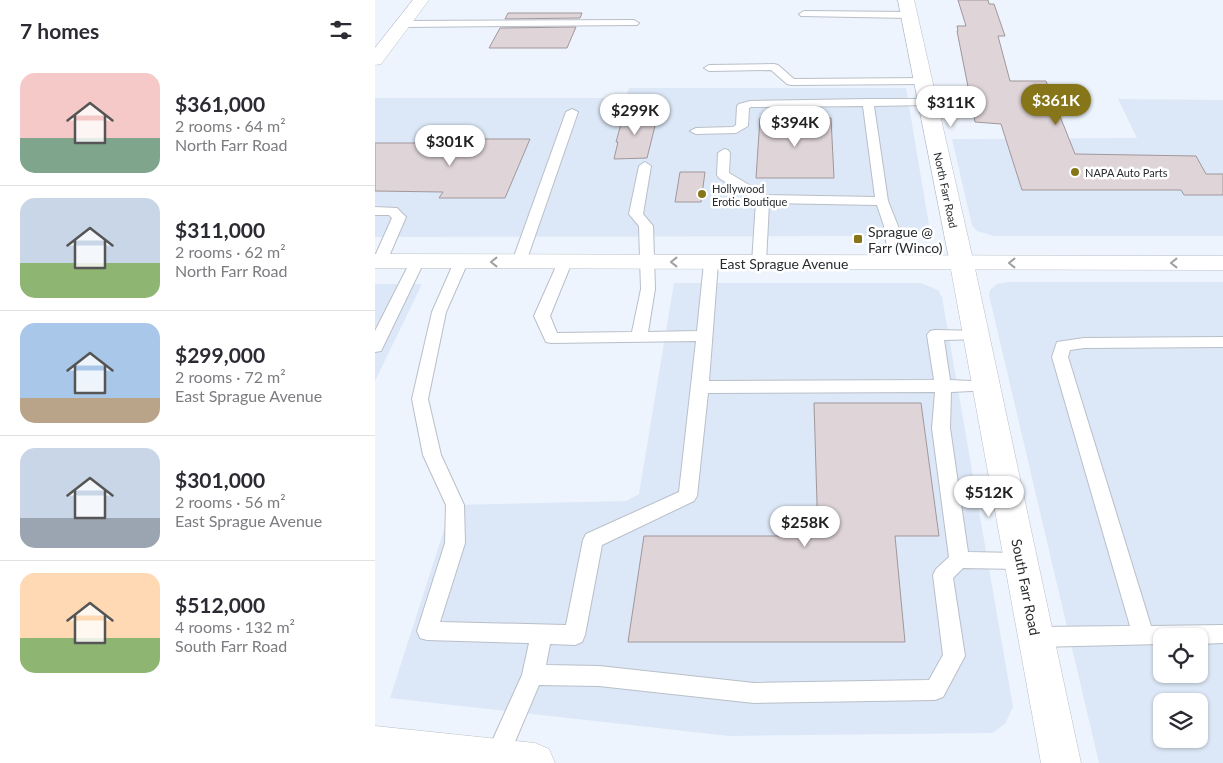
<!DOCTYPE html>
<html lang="en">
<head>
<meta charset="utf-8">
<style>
  :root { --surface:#fff; --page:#f2f2f3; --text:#2b2b33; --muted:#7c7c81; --line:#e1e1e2; --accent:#867619 }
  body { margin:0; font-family:Lato,sans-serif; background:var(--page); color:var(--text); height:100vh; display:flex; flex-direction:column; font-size:19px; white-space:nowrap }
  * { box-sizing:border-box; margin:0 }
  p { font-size:16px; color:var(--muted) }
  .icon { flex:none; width:28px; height:28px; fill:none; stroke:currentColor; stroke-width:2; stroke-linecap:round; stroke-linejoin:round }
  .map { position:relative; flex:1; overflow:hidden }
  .details { display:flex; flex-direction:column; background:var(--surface); width:375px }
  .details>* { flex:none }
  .controls { position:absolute; left:778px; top:628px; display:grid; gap:10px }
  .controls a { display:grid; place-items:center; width:55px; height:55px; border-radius:10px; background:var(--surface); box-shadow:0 1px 4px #0004; font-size:25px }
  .price { position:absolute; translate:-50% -42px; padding:0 11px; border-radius:18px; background:#fff; color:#222; font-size:16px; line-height:32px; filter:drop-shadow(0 1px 2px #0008) }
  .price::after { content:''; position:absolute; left:50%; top:30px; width:15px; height:11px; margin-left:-8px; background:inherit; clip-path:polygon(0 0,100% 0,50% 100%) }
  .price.on { background:var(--accent); color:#fff }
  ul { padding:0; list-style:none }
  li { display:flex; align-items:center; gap:15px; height:125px; padding:0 20px }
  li+li { border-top:1px solid var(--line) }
  li span { display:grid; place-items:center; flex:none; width:140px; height:100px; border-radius:15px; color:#555 }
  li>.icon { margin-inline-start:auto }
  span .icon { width:60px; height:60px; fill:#fffc; stroke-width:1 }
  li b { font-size:21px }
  h2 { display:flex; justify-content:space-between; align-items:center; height:60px; padding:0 20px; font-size:21px }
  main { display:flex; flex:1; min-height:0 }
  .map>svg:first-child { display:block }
</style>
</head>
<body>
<main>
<section class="details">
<h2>7 homes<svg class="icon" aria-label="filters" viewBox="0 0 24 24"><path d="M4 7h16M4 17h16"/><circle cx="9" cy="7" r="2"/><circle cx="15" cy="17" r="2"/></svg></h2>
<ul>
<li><span style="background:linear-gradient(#f6c9c9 65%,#7fa58c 0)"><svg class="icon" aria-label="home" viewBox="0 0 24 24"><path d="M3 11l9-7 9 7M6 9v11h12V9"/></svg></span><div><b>$361,000</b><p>2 rooms · 64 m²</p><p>North Farr Road</p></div></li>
<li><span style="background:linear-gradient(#c9d6e8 65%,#8fb573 0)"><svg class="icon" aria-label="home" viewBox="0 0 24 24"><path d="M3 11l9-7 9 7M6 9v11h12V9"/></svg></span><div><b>$311,000</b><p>2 rooms · 62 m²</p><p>North Farr Road</p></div></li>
<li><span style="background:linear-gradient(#a9c7e8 75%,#b9a48a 0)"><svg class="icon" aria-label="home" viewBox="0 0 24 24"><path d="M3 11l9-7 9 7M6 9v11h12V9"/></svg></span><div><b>$299,000</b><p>2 rooms · 72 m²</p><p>East Sprague Avenue</p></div></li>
<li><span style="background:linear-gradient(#c9d6e8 70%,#9aa5b1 0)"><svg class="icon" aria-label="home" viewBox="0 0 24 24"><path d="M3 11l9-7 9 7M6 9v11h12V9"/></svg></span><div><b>$301,000</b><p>2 rooms · 56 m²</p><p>East Sprague Avenue</p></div></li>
<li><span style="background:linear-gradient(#ffd9b3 65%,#8fb573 0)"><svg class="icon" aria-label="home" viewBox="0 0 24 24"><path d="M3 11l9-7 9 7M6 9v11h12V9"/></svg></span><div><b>$512,000</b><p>4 rooms · 132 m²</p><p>South Farr Road</p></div></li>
</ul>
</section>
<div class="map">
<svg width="848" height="763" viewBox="0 0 848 763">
  <rect width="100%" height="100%" fill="#edf4fd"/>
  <!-- built -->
  <g fill="#dce8f7" fill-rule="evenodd">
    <path d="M254,88H531L554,225L552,230L540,236L0,237V98H251Z"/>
    <path d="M743,99L848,100V236H619L602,231L597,225L577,139L762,138Z"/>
    <path d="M634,282H848V763H724L614,295L615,290L622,284ZM786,636H824V674H786ZM786,701H824V739H786Z"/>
    <path d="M299,283H546L563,290L567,297L638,707L630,724L617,733L354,736L15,698L77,505L251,501L264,494Z"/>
    <path d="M0,284H47L0,381Z"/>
  </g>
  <!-- building -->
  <g fill="#dfd4d8" stroke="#a1979b">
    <path d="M583,0H613L614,4H619L630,36H623L635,81H671L700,154L821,156L831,174H848V195H809L806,190H647L626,124L600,122L582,31H583L582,26H591Z"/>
    <path d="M133,13H207L205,18L130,19Z"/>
    <path d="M201,27L192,48H114L125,28Z"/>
    <path d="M249,113L283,114L272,158L239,159L243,142H241Z"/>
    <path d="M385,118H456L459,178H381Z"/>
    <path d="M95,139H155L130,198H64L68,192L0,191V143H93Z"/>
    <path d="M305,172H330L326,202H300Z"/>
    <path d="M439,403H546L564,536H520L530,642H253L269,536H443Z"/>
  </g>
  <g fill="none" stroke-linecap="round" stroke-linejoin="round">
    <!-- service casing -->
    <g stroke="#b9bfc8" stroke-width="2">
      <g id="service">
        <path d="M429,11L534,12L539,15L534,18L426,16L424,14Z"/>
        <path d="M259,20L264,23L262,25L28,27L23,24L28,21Z"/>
        <path d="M399,64L403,65L419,79L548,78L553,81L548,84L416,85L412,84L396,70L334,71L329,68L334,65Z"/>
        <path d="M493,99H552L558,102L552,105L499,106L513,201L523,226L528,263L526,266H516L514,263L509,226L502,205L394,203L391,263L389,266H379L377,263L381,201L344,178L342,175L343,153L349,149L353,150L355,153L354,173L391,195L500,197L488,106L376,107L374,108L373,126L361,133L321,134L315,131L321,128L358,127L361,125L362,106L364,104L375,101Z"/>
        <path d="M197,109L203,112L151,262L149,265H139L137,262L191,112Z"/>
        <path d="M270,162L276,166L268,214L278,226L280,289L273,332L322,331L329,263L331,260H341L343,263L334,381L559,380L552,335L555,331L560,330L606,331L609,335L606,339L569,340L575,380L617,382L619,386L617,390L576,392L575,428L593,552L646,553L653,555L656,561L653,567L646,569L588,568L578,578L590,656L568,697L560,700L379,703L224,686L164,685L131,763H111L109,759L147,675L154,643L52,640L45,638L42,631L70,543L71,505L48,455L37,399L57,312L79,262L81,259H91L93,262L71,312L53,399L66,455L89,505L90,543L65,622L191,625L208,540L211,534L304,492L321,341L176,343L171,342L159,316L183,262L185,259H195L197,262L175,316L182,333L257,332L266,289L264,226L254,214L264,166ZM560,392L557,428L574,557L561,569L558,575L568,655L554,680L379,683L224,666L171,665L175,644L200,645L207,642L210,635L227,545L319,501L322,496L333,393Z"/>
        <path d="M0,207L22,208L31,217L12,261L10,264H0V256L17,218L14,215H0Z"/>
        <path d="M42,258L47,259L49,262L8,347L6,351L0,352V331L35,262L37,259Z"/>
        <path d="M848,337V347L709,348L695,350L693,357L776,626L848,625V643L824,644V636H786V644L661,647L654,644L651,637L654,630L661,627L755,626L677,357L682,342L709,338Z"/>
      </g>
    </g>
    <!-- minor casing -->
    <g stroke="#b9bfc8" stroke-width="1">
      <g id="minor">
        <path d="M38,0H54L6,64L0,65V48Z"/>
        <path d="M523,0H539L599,264L595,269L587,271L579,269L575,264Z"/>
        <path d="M0,726L160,743L174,749L180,763H0Z"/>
      </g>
    </g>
    <!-- tertiary casing -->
    <g stroke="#b9bfc8" stroke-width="1">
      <path id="tertiary" d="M587,257L595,259L599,264L706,763H666L575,264L579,259Z"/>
    </g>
    <!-- primary casing -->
    <g stroke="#b9bfc8" stroke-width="1">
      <path id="primary" d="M0,254L848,256V270L0,268Z"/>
    </g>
    <!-- service -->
    <use href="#service" fill="#fff" fill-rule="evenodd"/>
    <!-- minor -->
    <use href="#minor" fill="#fff" fill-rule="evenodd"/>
    <!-- tertiary -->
    <use href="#tertiary" fill="#fff" fill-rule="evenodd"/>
    <!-- primary -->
    <use href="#primary" fill="#fff" fill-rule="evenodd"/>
  </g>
  <!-- one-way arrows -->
  <defs><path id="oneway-chevron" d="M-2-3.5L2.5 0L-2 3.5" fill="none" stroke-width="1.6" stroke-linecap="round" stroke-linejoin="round" transform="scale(1.25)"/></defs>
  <g stroke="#9fa0a1">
    <use href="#oneway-chevron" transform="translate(119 262) rotate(-180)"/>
    <use href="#oneway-chevron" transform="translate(299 262) rotate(-180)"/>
    <use href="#oneway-chevron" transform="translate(637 263) rotate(180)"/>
    <use href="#oneway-chevron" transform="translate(799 263) rotate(180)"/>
  </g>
  <!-- markers -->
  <g fill="#867619" stroke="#fff" stroke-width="2">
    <circle cx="700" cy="172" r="5"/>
    <circle cx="327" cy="194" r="5"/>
    <rect x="478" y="234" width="10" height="10" rx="2.5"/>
  </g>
  <g text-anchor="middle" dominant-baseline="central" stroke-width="5" stroke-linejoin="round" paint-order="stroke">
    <!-- far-poi labels -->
    <g font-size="11" fill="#292c2f" stroke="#fff" text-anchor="start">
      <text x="710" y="172">NAPA Auto Parts</text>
      <text x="337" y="188">Hollywood<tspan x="337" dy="13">Erotic Boutique</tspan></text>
    </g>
    <!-- far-street labels -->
    <g font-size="11" fill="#292c2f" stroke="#fff">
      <text transform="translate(571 190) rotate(78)">North Farr Road</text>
    </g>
    <!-- poi labels -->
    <g font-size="14" fill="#292c2f" stroke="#fff" text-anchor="start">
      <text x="493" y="231">Sprague @<tspan x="493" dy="16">Farr (Winco)</tspan></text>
    </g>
    <!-- street labels -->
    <g font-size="14" fill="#292c2f" stroke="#fff">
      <text x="409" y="263">East Sprague Avenue</text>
      <text transform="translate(651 587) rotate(79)">South Farr Road</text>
    </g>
  </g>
</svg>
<div class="controls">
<a><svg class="icon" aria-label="locate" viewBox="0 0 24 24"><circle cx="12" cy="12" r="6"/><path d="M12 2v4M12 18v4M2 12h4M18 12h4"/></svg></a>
<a><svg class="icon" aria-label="layers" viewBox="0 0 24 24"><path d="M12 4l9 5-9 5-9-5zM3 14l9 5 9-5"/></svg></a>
</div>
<b class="price on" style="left:681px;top:126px">$361K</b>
<b class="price" style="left:576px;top:128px">$311K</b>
<b class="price" style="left:260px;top:136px">$299K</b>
<b class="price" style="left:420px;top:148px">$394K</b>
<b class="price" style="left:75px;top:167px">$301K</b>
<b class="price" style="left:614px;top:518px">$512K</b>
<b class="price" style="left:430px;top:548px">$258K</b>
</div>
</main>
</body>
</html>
